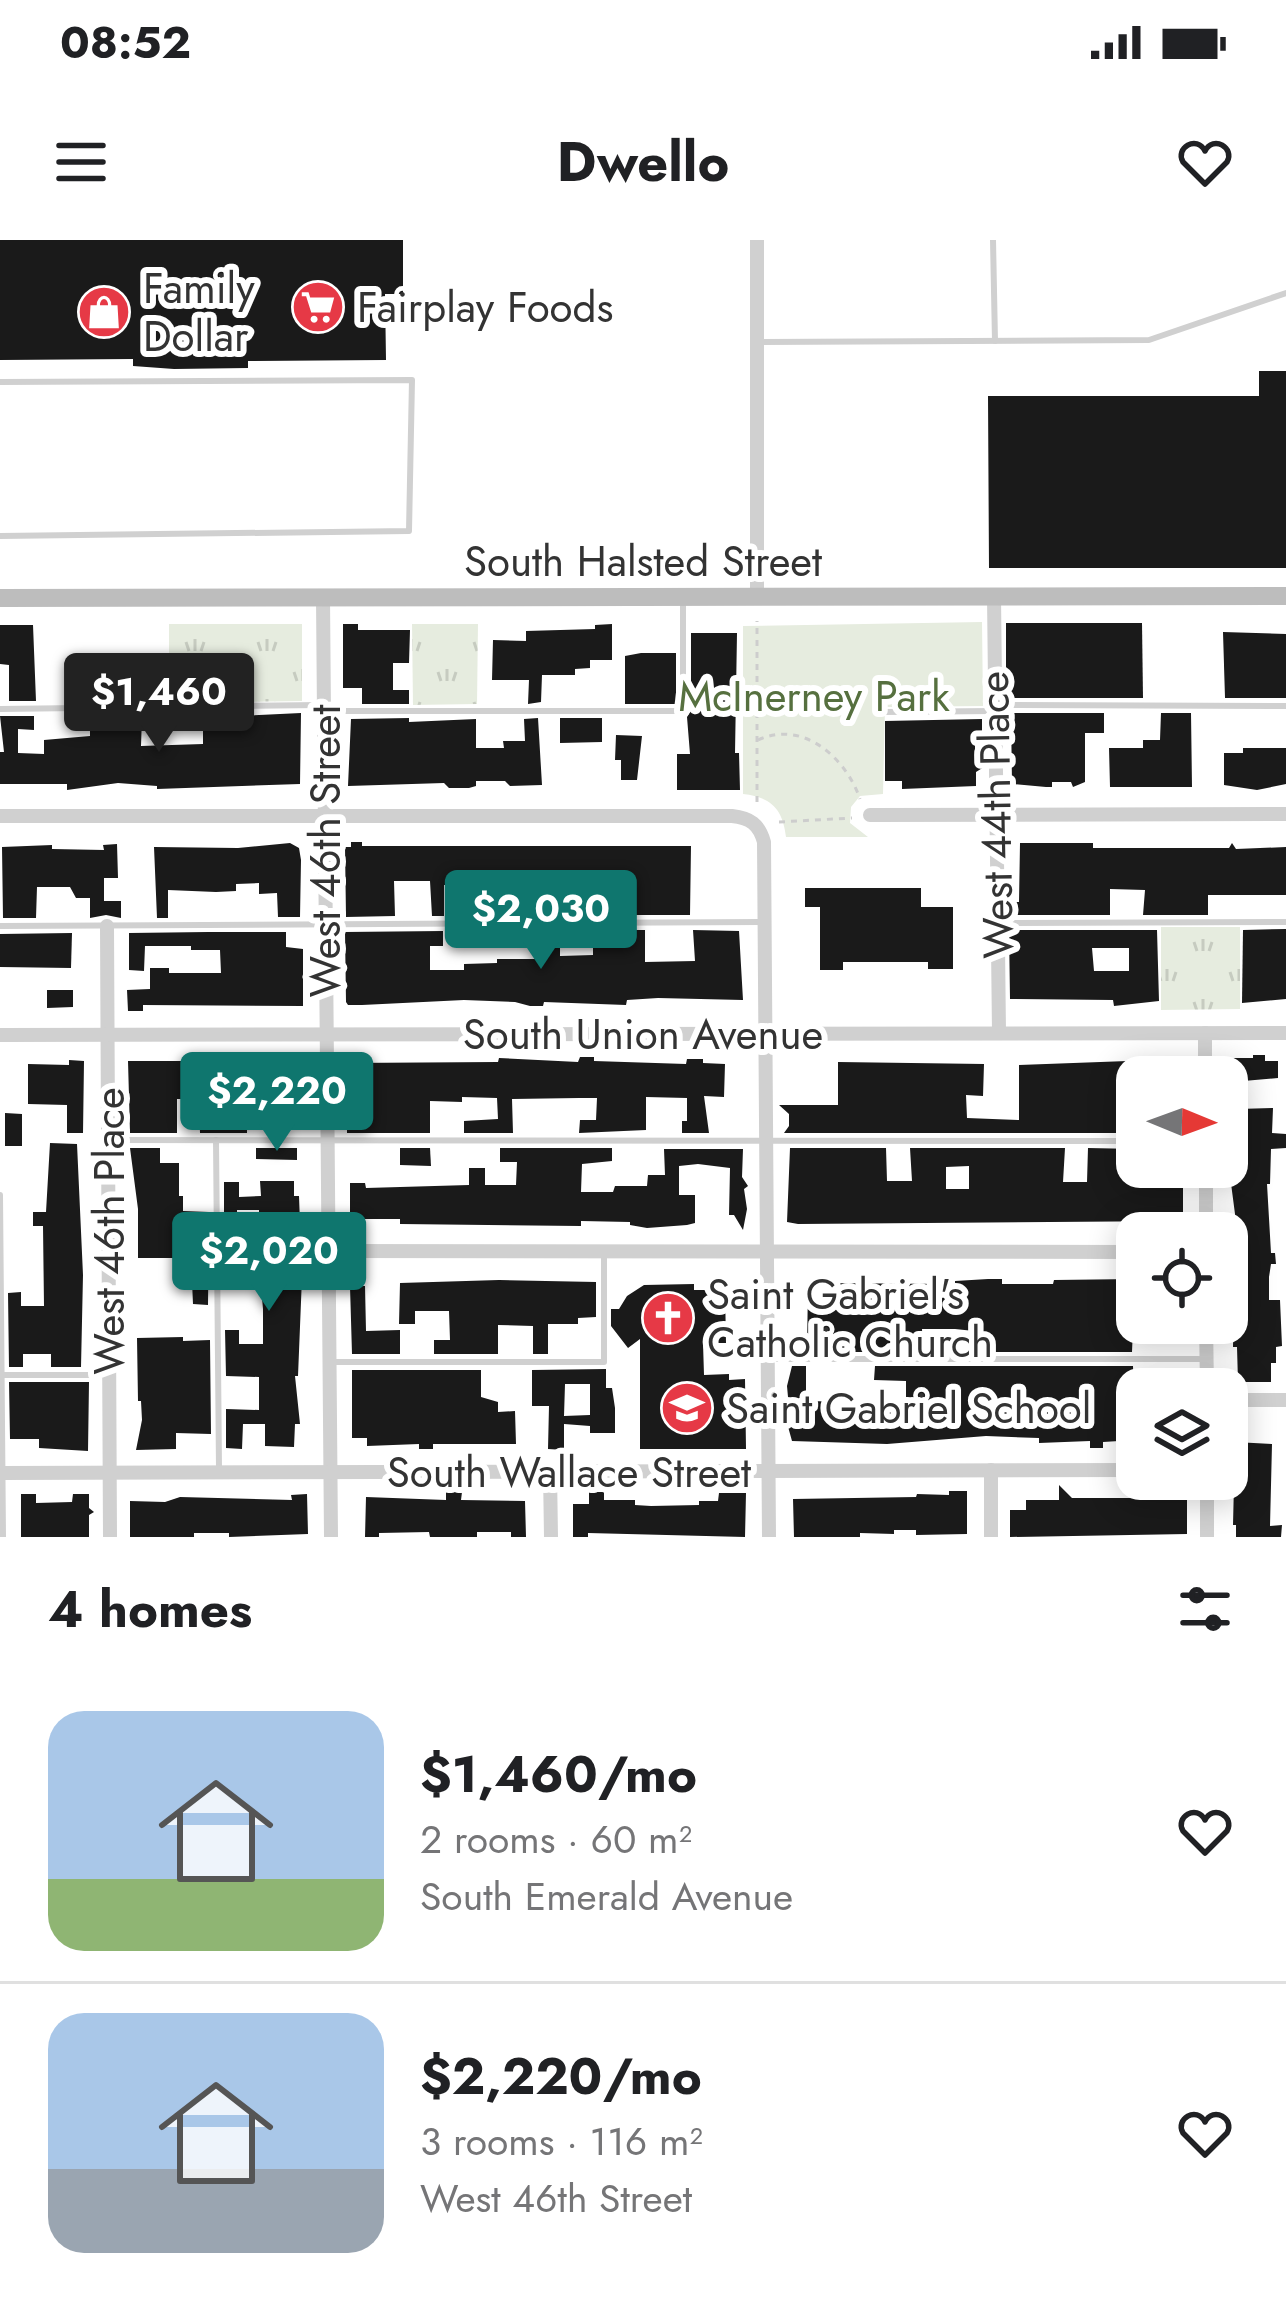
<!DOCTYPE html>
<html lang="en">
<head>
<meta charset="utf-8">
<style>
  :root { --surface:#fff; --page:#f2f2f2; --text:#202124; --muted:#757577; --line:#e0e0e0; --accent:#0f766e }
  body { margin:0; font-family:Jost,sans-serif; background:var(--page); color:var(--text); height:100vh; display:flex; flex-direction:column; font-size:45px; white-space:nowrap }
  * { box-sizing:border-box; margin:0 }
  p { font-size:39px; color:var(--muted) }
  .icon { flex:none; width:66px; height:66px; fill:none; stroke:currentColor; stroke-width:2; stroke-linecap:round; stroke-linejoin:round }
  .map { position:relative; height:1297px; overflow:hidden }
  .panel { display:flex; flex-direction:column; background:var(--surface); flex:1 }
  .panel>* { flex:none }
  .needle { width:78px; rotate:91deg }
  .controls { position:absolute; left:1116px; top:816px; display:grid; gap:24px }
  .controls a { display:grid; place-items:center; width:132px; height:132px; border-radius:24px; background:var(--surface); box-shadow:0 6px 30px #0003; font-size:60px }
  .price { position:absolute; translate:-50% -102px; padding:0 27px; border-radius:12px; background:var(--accent); color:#fff; font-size:39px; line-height:78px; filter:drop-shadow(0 3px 6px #0008) }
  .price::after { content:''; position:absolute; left:50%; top:72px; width:36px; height:27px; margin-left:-18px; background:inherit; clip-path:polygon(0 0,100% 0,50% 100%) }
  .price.on { background:#222; color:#fff }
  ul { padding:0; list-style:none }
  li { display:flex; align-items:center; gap:36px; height:300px; padding:0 48px }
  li+li { border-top:3px solid var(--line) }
  li span { display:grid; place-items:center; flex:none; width:336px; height:240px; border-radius:36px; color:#555 }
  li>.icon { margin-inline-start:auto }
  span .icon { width:144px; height:144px; fill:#fffc; stroke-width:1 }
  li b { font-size:51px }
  h2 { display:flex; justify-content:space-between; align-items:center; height:144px; padding:0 48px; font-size:51px }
  .status { display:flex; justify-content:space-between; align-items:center; height:84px; padding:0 60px; background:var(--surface); direction:ltr }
  .status svg { height:33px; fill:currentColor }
  header { display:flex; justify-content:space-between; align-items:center; height:156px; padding:0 48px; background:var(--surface); font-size:54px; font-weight:700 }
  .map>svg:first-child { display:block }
</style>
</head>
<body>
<div class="status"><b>08:52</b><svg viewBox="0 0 49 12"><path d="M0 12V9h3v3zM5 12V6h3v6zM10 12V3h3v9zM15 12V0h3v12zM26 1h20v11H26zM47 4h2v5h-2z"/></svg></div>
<header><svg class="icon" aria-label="menu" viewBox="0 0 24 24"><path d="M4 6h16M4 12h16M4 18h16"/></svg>Dwello<svg class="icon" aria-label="heart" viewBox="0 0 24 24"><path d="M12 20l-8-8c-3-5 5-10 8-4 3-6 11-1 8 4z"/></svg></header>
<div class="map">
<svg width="1286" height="1297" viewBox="0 0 1286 1297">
  <defs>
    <pattern id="grass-tufts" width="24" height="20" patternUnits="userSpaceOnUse" patternTransform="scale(3)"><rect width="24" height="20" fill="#e6ecdf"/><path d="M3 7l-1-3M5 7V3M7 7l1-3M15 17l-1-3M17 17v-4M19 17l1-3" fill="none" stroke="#c6cbc0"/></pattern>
  </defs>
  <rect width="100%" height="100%" fill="#fff"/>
  <!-- grass -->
  <g fill="url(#grass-tufts)">
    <path d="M169,384H302V461L169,463Z"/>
    <path d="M412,384H478L477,464L413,465Z"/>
    <path d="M1161,687H1240V769L1161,770Z"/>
  </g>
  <!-- green -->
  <path fill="#e6ecdf" d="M982,382L983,466L885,467L883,554L860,556L851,567L850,583L868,597H786C783,569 771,557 743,554V386Z"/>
  <!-- building -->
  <g fill="#1a1a1a" fill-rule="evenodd">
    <path d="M0,0H403V54H385L386,120L248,121V128L174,129L133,126V119L0,120Z"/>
    <path d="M1259,131H1286V328H989L988,156H1259Z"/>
    <path d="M1006,383H1142L1143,458H1006Z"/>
    <path d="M343,384H358V390H410L409,423H393V450H409V464H362V448H343Z"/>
    <path d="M612,384V420H590V428L575,429V435H542L541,462L528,464L529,440H492L493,400L526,401V391L595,389V385Z"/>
    <path d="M0,385H33L36,461H9V425L0,424Z"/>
    <path d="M1223,392L1286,394V458H1225Z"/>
    <path d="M691,393H737L735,513H739L740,550H677V514H690L687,477L691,471Z"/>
    <path d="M641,413H676V464H625V416Z"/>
    <path d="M301,473L300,544L157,549V546L118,543L67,550V544H0V512H4L0,476H34V490L18,489V513L44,514V500L90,496V475L142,477L141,506L203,504V487L220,486V477Z"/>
    <path d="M1011,473H1104V493H1085V542L1073,547L1071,542H1052V547H1046L1012,544Z"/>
    <path d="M1161,473H1191L1192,547H1110L1109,508H1143V500H1160Z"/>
    <path d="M409,478V482L476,479V508H504L503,501H525L524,479L538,478L542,545L510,546L505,541H476V546L469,548H449L444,543L348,546L351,479Z"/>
    <path d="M560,478H602V502L560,503Z"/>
    <path d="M982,479V491H975V521L984,527L976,532V546L902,549V541H885V481Z"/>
    <path d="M616,495L642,496L637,540H621V520H615Z"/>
    <path d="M1243,508H1286V544L1257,550L1224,545V513H1243Z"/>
    <path d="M351,602H362V606H691L690,675H626V649L620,645H592V675L562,676L561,642L511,644L510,648L444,645V676H432L430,641H394L395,676L346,677L345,607H351Z"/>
    <path d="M290,603L299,608L301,620L300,677H278L277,653L259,654V643L236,644V651L216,652L168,650V678H157L154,607L238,608Z"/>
    <path d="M1020,603H1093V608H1229L1232,603L1236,609L1286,607V655H1208V675H1143L1145,650L1110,649V675H1009V662H1019Z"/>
    <path d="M117,604L118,638H104V661H121V678L106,675L90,678V658H76L70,647H37L36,678H3L2,607L52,605V609L104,610L103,605Z"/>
    <path d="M805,648H921V667H953V729H928V722H843V730H820V667H805Z"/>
    <path d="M1286,689V759L1242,763L1243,690Z"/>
    <path d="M593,690H645V722L695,721L693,690L739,691L743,760L658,758L627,760L626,765L544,762L543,766H530L515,762L464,760L362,765H348L346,762L345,692L443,691V706H430V730H464V724L497,723V719H546V692H560V716L593,715Z"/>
    <path d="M1009,690H1157L1159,761L1114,766L1113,760L1010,759ZM1092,708H1129V731H1094Z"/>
    <path d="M208,692H286V707L303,709V766L143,765V771H128L127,750L150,749V728H169V733H221L220,710H191V706H145L144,731L129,730V693Z"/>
    <path d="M72,693L71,728L0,727V694Z"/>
    <path d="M47,750H73V767L47,768Z"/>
    <path d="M1253,815H1265V821H1278V838L1232,842V818H1253Z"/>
    <path d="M197,817L240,822L284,819V826H304L303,866L247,862V893H200L199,859H177V893H130L128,821H197Z"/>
    <path d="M580,817H594V821L686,824L687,819H703V823L725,824L724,857L704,856L709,893H682V881H687V858L646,857V890L579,893L580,880H596L597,858H579L512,859L513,893H464V881L498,879L497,858L462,857V862L430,861V893H347V881L365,882V857L346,858V823L498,822L499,818L578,822Z"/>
    <path d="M1182,819L1183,837H1137L1133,893H784L789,886V874L779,865H838V822L984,824L983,856L966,855L967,878L1019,880V825Z"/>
    <path d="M69,820L84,821L83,893H67V865L28,864V824L69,825Z"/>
    <path d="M1273,868L1272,893L1286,894V908L1271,909L1270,944H1267L1271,1013H1275L1276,1024H1271L1269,1037V1060H1280L1282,1106L1276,1107V1123H1271V1142H1238L1237,1107H1233L1235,974L1229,928H1233V895H1239L1238,869Z"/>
    <path d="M5,873L22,874V906H5Z"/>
    <path d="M50,903L77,904L83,1035L81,1127H51V1114H23V1127H9L8,1053L21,1052V1066H44L43,986H33V972H46Z"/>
    <path d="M130,908H160V923H179V956H183V971L209,972L208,1065L193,1064L191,1018H138V969Z"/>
    <path d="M256,908H297V920L256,919Z"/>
    <path d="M400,908H430L431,926L400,925Z"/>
    <path d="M500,908H612V921L582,924L581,952H613L615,946H647L648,935H665L664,909H743L742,937L748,946L744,949L747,969L743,990L734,975H729L730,928L698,924L679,926V955H695V983L687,985L647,988L630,985V982L581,981V986L400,984V979H350V943H365L366,948L469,945V928H485V945H516L517,922H500Z"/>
    <path d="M790,908H886L887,941H912L910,908H1065L1063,942H1087L1088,908L1137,909V938L1183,936V981L798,984L787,982ZM969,926V949H946V927Z"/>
    <path d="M260,941H294V956H299L302,1037L298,1136H295L300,1184H295L294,1207L265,1206V1184H243L242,1209L226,1208V1169L259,1170V1137L226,1136L225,1090H239V1104H263V1069L260,1035H225V1022L259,1023V970H237V988H224V942H239V957L261,956Z"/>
    <path d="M988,1039H1002V1044H1053L1054,1040L1135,1039L1132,1112H973L974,1091L955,1089H922L923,1112H807L808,1043L955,1044V1041Z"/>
    <path d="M499,1040L596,1042V1077L578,1078V1084H548V1114H533V1086L498,1085V1114H434V1100H450L449,1071H415V1084H399L400,1043Z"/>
    <path d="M694,1044V1050H725L726,1103H703L704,1135L729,1134V1140L745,1139L746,1209H640V1099L628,1108L611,1086V1069H619L627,1056L644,1045Z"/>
    <path d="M350,1046H365L366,1091L400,1090V1114H352Z"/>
    <path d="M183,1097V1101L210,1100L211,1194L176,1193V1209L136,1210L142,1180L141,1161H138L137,1098Z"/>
    <path d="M792,1126H806V1161L906,1163V1141L874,1140L875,1126H1133L1135,1200L1103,1202V1208H1090V1201L1039,1203V1198L986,1196L887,1204L792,1201L787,1183L790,1179L787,1146Z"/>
    <path d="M606,1129V1148H612L615,1168V1193H590V1186L564,1184V1210L548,1209L549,1166H532V1130ZM565,1144H590V1175L564,1176Z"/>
    <path d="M352,1130H481V1157L498,1162V1172L515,1171L516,1204H433V1209H419V1204L367,1206V1198H352Z"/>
    <path d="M9,1142H89L88,1211L39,1208V1199H10Z"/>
    <path d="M1235,1202L1272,1204L1270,1286L1282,1285L1281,1297H1236V1285H1233Z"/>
    <path d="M1059,1245L1072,1258H1136L1154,1257V1251H1187V1294L1010,1297V1270H1026V1260H1059Z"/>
    <path d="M949,1251H967V1294L916,1295V1290H894V1294L860,1293V1297H794L793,1259L916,1257L917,1254L949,1255Z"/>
    <path d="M446,1252H462L461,1260L525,1261L526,1297H511V1292H477V1297H430L429,1292L379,1293V1297H365L366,1257L446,1260Z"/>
    <path d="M589,1252H604V1260H635V1265L651,1266L699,1265V1261H718L719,1253H746L745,1297L588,1293V1297H573V1264H589Z"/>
    <path d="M21,1254H36V1263L72,1262L73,1254H89V1268L94,1272L89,1275V1297H21Z"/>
    <path d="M307,1254L308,1294L229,1297V1293H194V1297H130V1261L165,1262L180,1257L292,1260L291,1255Z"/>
  </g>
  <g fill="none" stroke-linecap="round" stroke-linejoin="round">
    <!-- path -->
    <g stroke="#cdcdcd" stroke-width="3" stroke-dasharray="6 6" stroke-linecap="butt">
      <path d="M758,500C803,479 846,518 860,559"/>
      <path d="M757,562V381"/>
      <path d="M779,582L852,578"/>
    </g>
    <!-- lane -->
    <g stroke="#d0d0d0" stroke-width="6">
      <path d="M993,0L995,101"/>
      <path d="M760,102L1149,100L1286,53"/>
      <path d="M0,142L412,140L409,291L0,296"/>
      <path d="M998,465L1286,466"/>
      <path d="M0,469L320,465"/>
      <path d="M327,471H683V361"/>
      <path d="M884,472L994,471"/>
      <path d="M1002,683L1286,682"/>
      <path d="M0,686L761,682"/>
      <path d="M109,900L1137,901"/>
      <path d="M216,900L219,1229"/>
      <path d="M0,955L3,1297"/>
      <path d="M768,1119H1203"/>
      <path d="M333,1122H604V1011"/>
      <path d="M2,1135H106"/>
    </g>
    <!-- street -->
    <g stroke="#d0d0d0" stroke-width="14">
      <path d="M757,0V357"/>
      <path d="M994,356L999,793"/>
      <path d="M323,358L331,1297"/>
      <path d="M870,575L1286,574"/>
      <path d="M0,576H732C750,578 759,584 764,602L769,1297"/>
      <path d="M107,686L110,1297"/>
      <path d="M1205,793V837"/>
      <path d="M0,795L1286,793"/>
      <path d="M1206,927V993"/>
      <path d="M328,1011L1137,1012"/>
      <path d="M1206,1083L1207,1149"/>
      <path d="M1227,1160H1286"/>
      <path d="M991,1230V1297"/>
      <path d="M550,1232L551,1297"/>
      <path d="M0,1233L1137,1230"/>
      <path d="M1207,1239V1297"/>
    </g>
    <!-- secondary -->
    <path stroke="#bdbdbd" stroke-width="18" d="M0,358L1286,356"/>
  </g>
  <!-- icons -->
  <defs>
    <g id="supermarket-disc" transform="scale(2.7)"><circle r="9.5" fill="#e63946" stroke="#fff"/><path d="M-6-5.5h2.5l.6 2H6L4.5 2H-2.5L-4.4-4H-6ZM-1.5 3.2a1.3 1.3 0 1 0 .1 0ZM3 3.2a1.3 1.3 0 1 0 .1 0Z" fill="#fff"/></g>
    <g id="shop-disc" transform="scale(2.7)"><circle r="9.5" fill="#e63946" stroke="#fff"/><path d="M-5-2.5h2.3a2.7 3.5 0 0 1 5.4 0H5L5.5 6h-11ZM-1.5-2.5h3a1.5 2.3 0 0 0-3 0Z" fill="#fff"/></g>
    <g id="church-disc" transform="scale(2.7)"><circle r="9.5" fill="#e63946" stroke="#fff"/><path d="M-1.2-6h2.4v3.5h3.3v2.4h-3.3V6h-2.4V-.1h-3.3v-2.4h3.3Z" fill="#fff"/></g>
    <g id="school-disc" transform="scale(2.7)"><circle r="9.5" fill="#e63946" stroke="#fff"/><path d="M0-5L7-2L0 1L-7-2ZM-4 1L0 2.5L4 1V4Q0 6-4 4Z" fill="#fff"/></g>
  </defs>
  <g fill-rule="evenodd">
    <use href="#supermarket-disc" x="318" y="67"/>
    <use href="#shop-disc" x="104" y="72"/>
    <use href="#church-disc" x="668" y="1078"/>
    <use href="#school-disc" x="687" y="1168"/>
  </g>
  <g text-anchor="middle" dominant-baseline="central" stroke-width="12" stroke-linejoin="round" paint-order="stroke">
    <!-- poi labels -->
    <g font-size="42" fill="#333" stroke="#fff" text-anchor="start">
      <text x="143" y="48">Family<tspan x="143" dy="48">Dollar</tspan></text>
      <text x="357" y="67">Fairplay Foods</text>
      <text x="707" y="1054">Saint Gabriel's<tspan x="707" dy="48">Catholic Church</tspan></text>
      <text x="726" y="1168">Saint Gabriel School</text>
    </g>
    <!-- street labels -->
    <g font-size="42" fill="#333" stroke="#fff">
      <text x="643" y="321">South Halsted Street</text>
      <text transform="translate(996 575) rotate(-91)">West 44th Place</text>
      <text transform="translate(325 611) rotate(-90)">West 46th Street</text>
      <text x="643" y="794">South Union Avenue</text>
      <text transform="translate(109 991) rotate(-90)">West 46th Place</text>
      <text x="569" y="1232">South Wallace Street</text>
    </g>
    <!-- park labels -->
    <g font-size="42" fill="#56703f" stroke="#fff">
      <text x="814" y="456">McInerney Park</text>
    </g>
  </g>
</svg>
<div class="controls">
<a><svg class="needle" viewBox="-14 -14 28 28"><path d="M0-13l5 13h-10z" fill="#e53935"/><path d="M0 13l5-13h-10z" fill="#757577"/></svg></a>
<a><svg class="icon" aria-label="locate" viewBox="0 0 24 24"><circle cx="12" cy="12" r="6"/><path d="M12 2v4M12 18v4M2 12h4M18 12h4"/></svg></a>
<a><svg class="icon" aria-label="layers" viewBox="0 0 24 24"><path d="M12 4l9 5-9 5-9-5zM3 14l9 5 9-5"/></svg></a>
</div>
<b class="price on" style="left:159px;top:515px">$1,460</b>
<b class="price" style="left:541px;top:732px">$2,030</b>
<b class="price" style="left:277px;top:914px">$2,220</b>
<b class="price" style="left:269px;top:1074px">$2,020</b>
</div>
<section class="panel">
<h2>4 homes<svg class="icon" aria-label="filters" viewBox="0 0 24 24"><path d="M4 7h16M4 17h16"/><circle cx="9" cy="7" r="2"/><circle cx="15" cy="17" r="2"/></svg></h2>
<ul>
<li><span style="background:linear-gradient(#a9c7e8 70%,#8fb573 0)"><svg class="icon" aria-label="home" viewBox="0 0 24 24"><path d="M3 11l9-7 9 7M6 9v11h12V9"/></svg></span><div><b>$1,460/mo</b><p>2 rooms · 60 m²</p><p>South Emerald Avenue</p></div><svg class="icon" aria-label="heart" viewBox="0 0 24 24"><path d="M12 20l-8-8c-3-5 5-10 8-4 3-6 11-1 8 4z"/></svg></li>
<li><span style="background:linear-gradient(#a9c7e8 65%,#9aa5b1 0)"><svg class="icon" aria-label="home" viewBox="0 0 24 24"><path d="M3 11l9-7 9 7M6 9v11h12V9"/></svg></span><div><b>$2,220/mo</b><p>3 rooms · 116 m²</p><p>West 46th Street</p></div><svg class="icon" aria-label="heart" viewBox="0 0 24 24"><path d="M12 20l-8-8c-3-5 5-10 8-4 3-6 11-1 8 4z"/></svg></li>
</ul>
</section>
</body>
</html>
